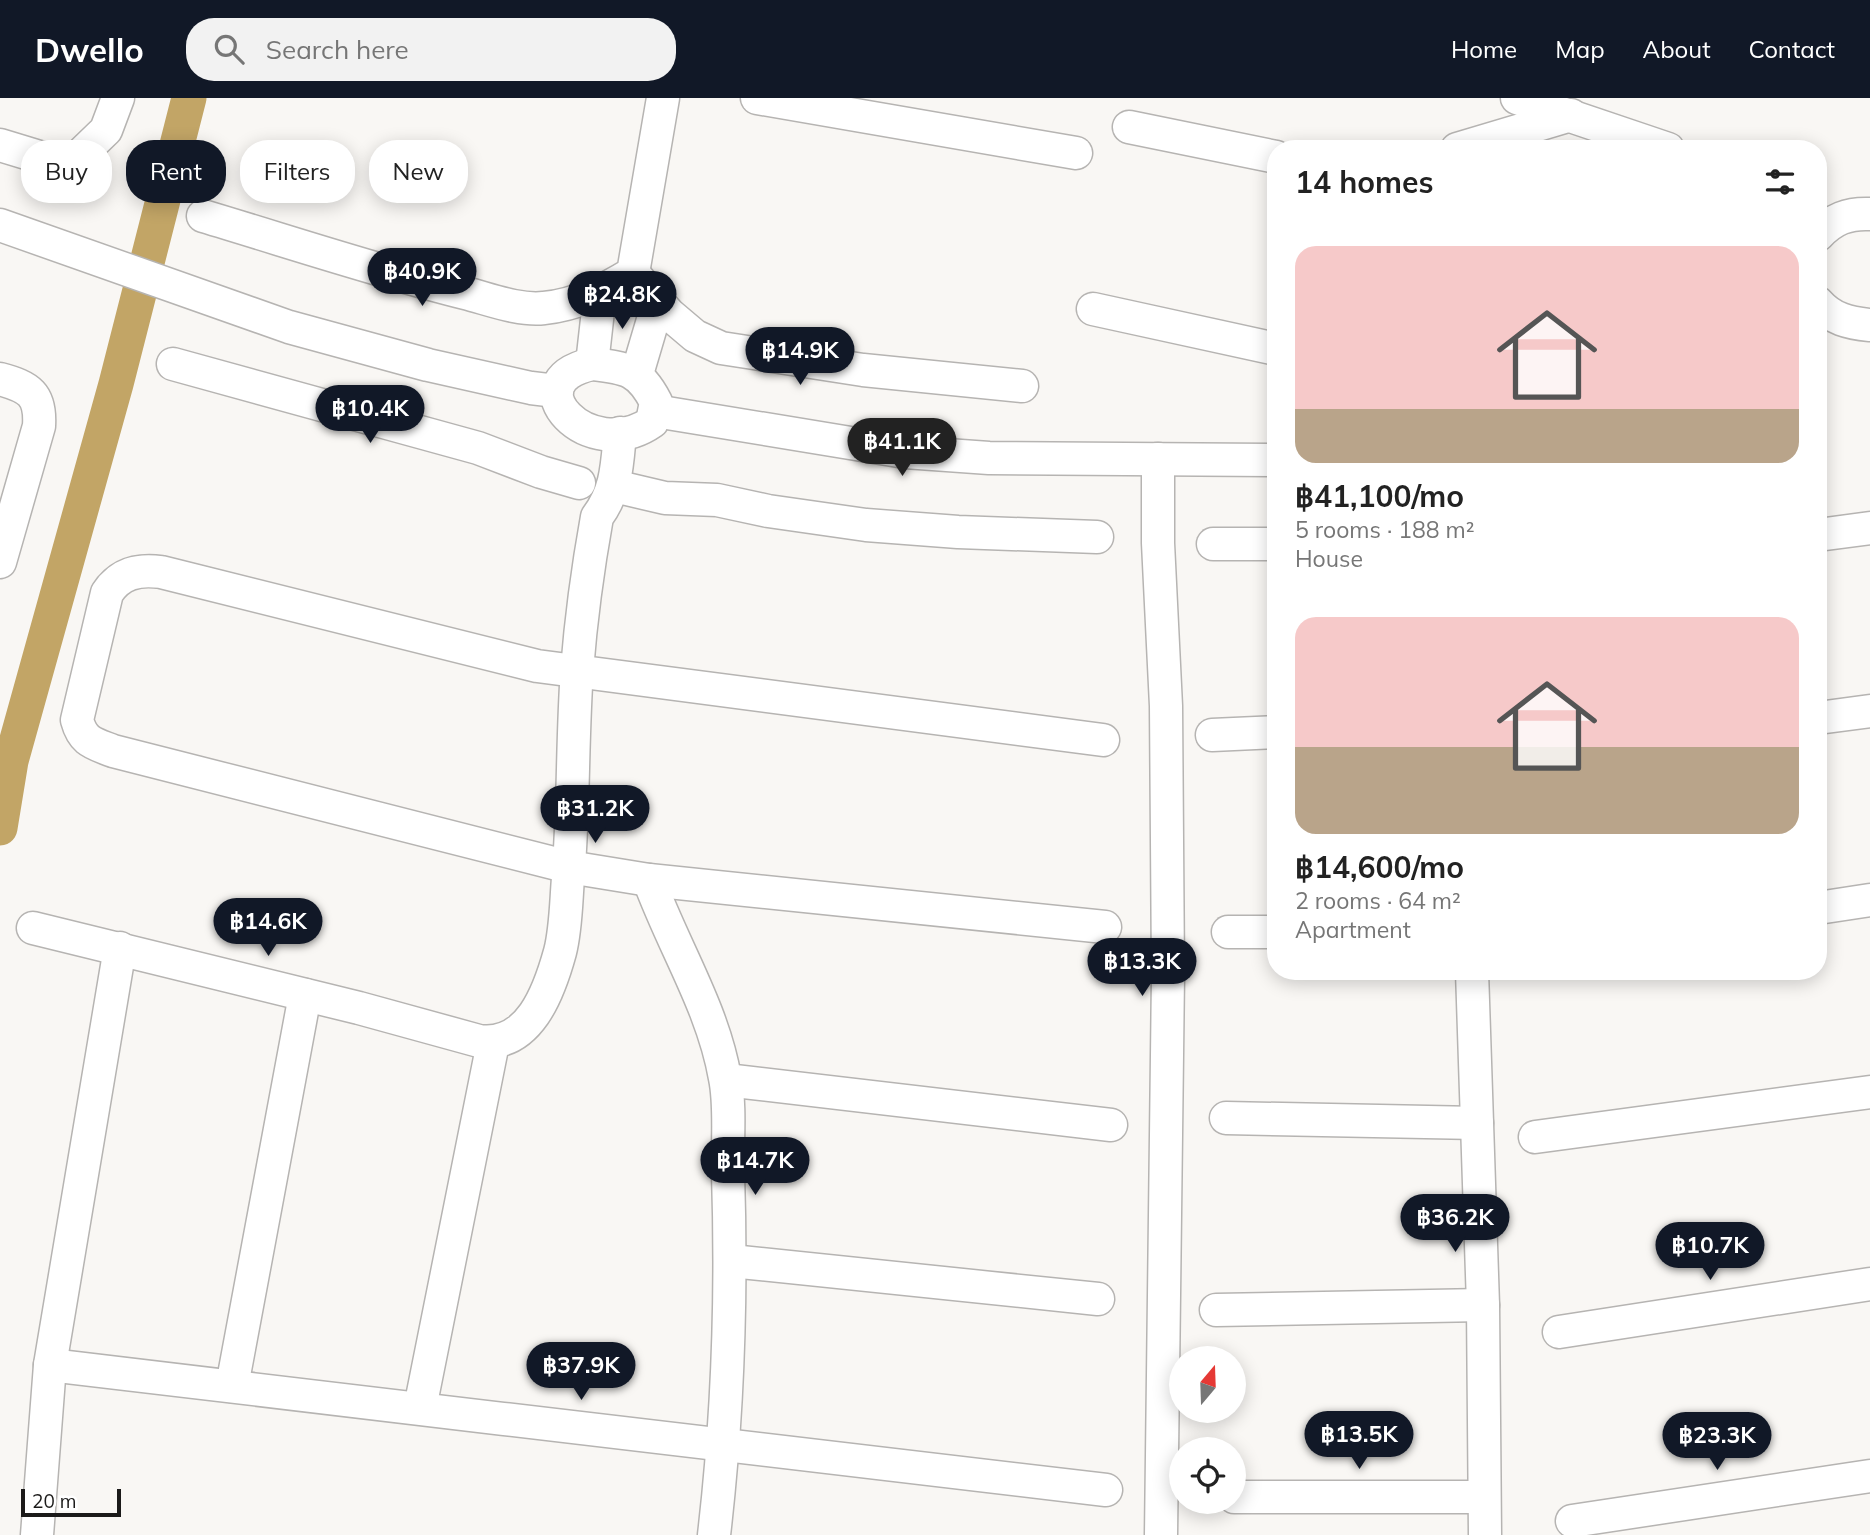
<!DOCTYPE html>
<html lang="en">
<head>
<meta charset="utf-8">
<style>
  :root { --surface:#fff; --page:#f2f2f2; --text:#222; --muted:#767676; --accent:#111827 }
  body { margin:0; font-family:Mulish,sans-serif; background:var(--page); color:var(--text); height:100vh; display:flex; flex-direction:column; font-size:26px; white-space:nowrap }
  * { box-sizing:border-box; margin:0 }
  p { font-size:23px; color:var(--muted) }
  .icon { flex:none; width:38px; height:38px; fill:none; stroke:currentColor; stroke-width:2; stroke-linecap:round; stroke-linejoin:round }
  .map { position:relative; flex:1; overflow:hidden }
  .details { position:absolute; left:1267px; top:42px; width:560px; height:840px; display:flex; flex-direction:column; background:var(--surface); border-radius:28px; box-shadow:0 4px 18px #0003 }
  .details>* { flex:none }
  .guide { position:absolute; left:21px; top:42px; width:665px; height:63px; display:flex; gap:14px }
  .needle { width:46px; rotate:19deg }
  .tools { position:absolute; left:1169px; top:1248px; display:grid; gap:14px }
  .tools a { display:grid; place-items:center; width:77px; height:77px; border-radius:50%; background:var(--surface); box-shadow:0 4px 18px #0003; font-size:35px }
  .scale { position:absolute; left:21px; bottom:18px; width:100px; box-sizing:border-box; padding-left:7px; border:4px solid #1b1a19; border-top:0; font-size:19px; line-height:24px; white-space:nowrap; color:#1b1a19; -webkit-text-stroke:5px #fff; paint-order:stroke }
  .price { position:absolute; translate:-50% -60px; padding:0 16px; border-radius:24px; background:var(--accent); color:#fff; font-size:23px; line-height:46px; filter:drop-shadow(0 2px 4px #0008) }
  .price::after { content:''; position:absolute; left:50%; top:42px; width:21px; height:16px; margin-left:-10px; background:inherit; clip-path:polygon(0 0,100% 0,50% 100%) }
  .price.active { background:#222; color:#fff }
  ul { padding:0; list-style:none }
  li { display:grid; align-content:center; gap:14px; height:371px; padding:0 28px }
  li span { display:grid; place-items:center; height:217px; border-radius:21px; color:#555 }
  li>.icon { margin-inline-start:auto }
  span .icon { width:126px; height:126px; fill:#fffc; stroke-width:1 }
  li b { font-size:30px }
  h2 { display:flex; justify-content:space-between; align-items:center; height:84px; padding:0 28px; font-size:30px }
  .chip { padding:0 24px; border-radius:28px; background:var(--surface); box-shadow:0 4px 18px #0003; font-size:24px; line-height:63px }
  .chip.active { background:var(--accent); color:#fff }
  header { display:flex; align-items:center; gap:42px; box-sizing:border-box; height:98px; padding:0 35px; background:var(--accent); color:#fff }
  header strong { font-size:33px }
  nav { display:flex; gap:38px; margin-inline-start:auto; font-size:24px }
  .search { width:490px; height:63px; background:var(--page); display:flex; align-items:center; gap:18px; box-sizing:border-box; padding:0 24px; border-radius:28px; color:var(--muted); font-size:26px }
  .map>svg:first-child { display:block }
</style>
</head>
<body>
<header>
<strong>Dwello</strong>
<div class="search"><svg class="icon" aria-label="search" viewBox="0 0 24 24"><circle cx="10" cy="10" r="6"/><path d="M15 15l6 6"/></svg>Search here</div>
<nav><a>Home</a><a>Map</a><a>About</a><a>Contact</a></nav>
</header>
<div class="map">
<svg width="1870" height="1437" viewBox="0 0 1870 1437">
  <rect width="100%" height="100%" fill="#f9f7f4"/>
  <g fill="none" stroke-linecap="round" stroke-linejoin="round">
    <!-- canal -->
    <path stroke="#c2a566" stroke-width="35" d="M0,730L11,663L116,286L189,0"/>
    <!-- minor casing -->
    <g stroke="#b6b4b2" stroke-width="35">
      <g id="minor">
        <path d="M757,0L1076,55"/>
        <path d="M1517,0L1668,51"/>
        <path d="M1129,29L1276,59"/>
        <path d="M0,47L46,61H76L106,32L118,0"/>
        <path d="M1457,51L1571,17"/>
        <path d="M203,118C290,144 377,173 465,195C489,201 519,213 544,210C577,207 605,192 633,175L663,0"/>
        <path d="M0,127L289,229L428,267L531,290L556,293"/>
        <path d="M1818,137C1833,121 1848,115 1870,116"/>
        <path d="M633,175L669,216L695,238L721,250L863,272L1022,288"/>
        <path d="M1818,205C1832,221 1849,225 1870,227"/>
        <path d="M1093,211L1276,251"/>
        <path d="M173,266L478,350L541,374L579,385"/>
        <path d="M592,266C626,270 639,271 656,304L652,324C589,368 510,284 592,266Z"/>
        <path d="M592,266L600,195"/>
        <path d="M637,276L658,205"/>
        <path d="M0,281C29,289 41,296 39,328L0,464"/>
        <path d="M655,313L905,354L989,360L1276,362"/>
        <path d="M1158,361V445L1166,608L1168,877L1161,1437"/>
        <path d="M614,388L665,400L717,402L768,413L866,427L958,434L1097,439"/>
        <path d="M1818,437L1870,430"/>
        <path d="M1213,446H1276"/>
        <path d="M1818,620L1870,613"/>
        <path d="M1212,637L1276,634"/>
        <path d="M1103,642L537,568L161,474C138,471 120,475 107,495L77,622C83,644 93,645 113,653L569,769L649,782L1105,829"/>
        <path d="M649,782C673,848 713,910 725,980C731,1009 727,1045 728,1075C732,1196 728,1317 714,1437"/>
        <path d="M1818,810L1870,802"/>
        <path d="M33,830L359,910L479,943C529,950 549,894 560,854C566,831 566,804 568,780C574,711 572,641 577,572C581,520 588,469 597,419C617,392 617,367 620,335"/>
        <path d="M1228,834H1276"/>
        <path d="M1472,873L1483,1207L1485,1437"/>
        <path d="M726,982L1111,1027"/>
        <path d="M1226,1020L1477,1025"/>
        <path d="M1535,1039L1870,994"/>
        <path d="M731,1163L1098,1201"/>
        <path d="M1216,1212L1483,1207"/>
        <path d="M1559,1234L1870,1186"/>
        <path d="M50,1267C402,1308 754,1352 1106,1392"/>
        <path d="M232,1288L305,897"/>
        <path d="M420,1310L493,945"/>
        <path d="M1234,1399H1484"/>
        <path d="M1572,1423L1870,1378"/>
        <path d="M37,1437L50,1267L120,850"/>
      </g>
    </g>
    <!-- minor -->
    <use href="#minor" stroke="#fff" stroke-width="32"/>
  </g>
</svg>
<div class="tools">
<a><svg class="needle" viewBox="-14 -14 28 28"><path d="M0-13l5 13h-10z" fill="#e53935"/><path d="M0 13l5-13h-10z" fill="#767676"/></svg></a>
<a><svg class="icon" aria-label="locate" viewBox="0 0 24 24"><circle cx="12" cy="12" r="6"/><path d="M12 2v4M12 18v4M2 12h4M18 12h4"/></svg></a>
</div>
<div class="scale">20 m</div>
<b class="price" style="left:422px;top:210px">฿40.9K</b>
<b class="price" style="left:622px;top:233px">฿24.8K</b>
<b class="price" style="left:800px;top:289px">฿14.9K</b>
<b class="price" style="left:370px;top:347px">฿10.4K</b>
<b class="price active" style="left:902px;top:380px">฿41.1K</b>
<b class="price" style="left:595px;top:747px">฿31.2K</b>
<b class="price" style="left:268px;top:860px">฿14.6K</b>
<b class="price" style="left:1142px;top:900px">฿13.3K</b>
<b class="price" style="left:755px;top:1099px">฿14.7K</b>
<b class="price" style="left:1455px;top:1156px">฿36.2K</b>
<b class="price" style="left:1710px;top:1184px">฿10.7K</b>
<b class="price" style="left:581px;top:1304px">฿37.9K</b>
<b class="price" style="left:1359px;top:1373px">฿13.5K</b>
<b class="price" style="left:1717px;top:1374px">฿23.3K</b>
<div class="guide">
<a class="chip">Buy</a>
<a class="chip active">Rent</a>
<a class="chip">Filters</a>
<a class="chip">New</a>
</div>
<section class="details">
<h2>14 homes<svg class="icon" aria-label="filters" viewBox="0 0 24 24"><path d="M4 7h16M4 17h16"/><circle cx="9" cy="7" r="2"/><circle cx="15" cy="17" r="2"/></svg></h2>
<ul>
<li><span style="background:linear-gradient(#f6c9c9 75%,#b9a48a 0)"><svg class="icon" aria-label="home" viewBox="0 0 24 24"><path d="M3 11l9-7 9 7M6 9v11h12V9"/></svg></span><div><b>฿41,100/mo</b><p>5 rooms · 188 m²</p><p>House</p></div></li>
<li><span style="background:linear-gradient(#f6c9c9 60%,#b9a48a 0)"><svg class="icon" aria-label="home" viewBox="0 0 24 24"><path d="M3 11l9-7 9 7M6 9v11h12V9"/></svg></span><div><b>฿14,600/mo</b><p>2 rooms · 64 m²</p><p>Apartment</p></div></li>
</ul>
</section>
</div>
</body>
</html>
